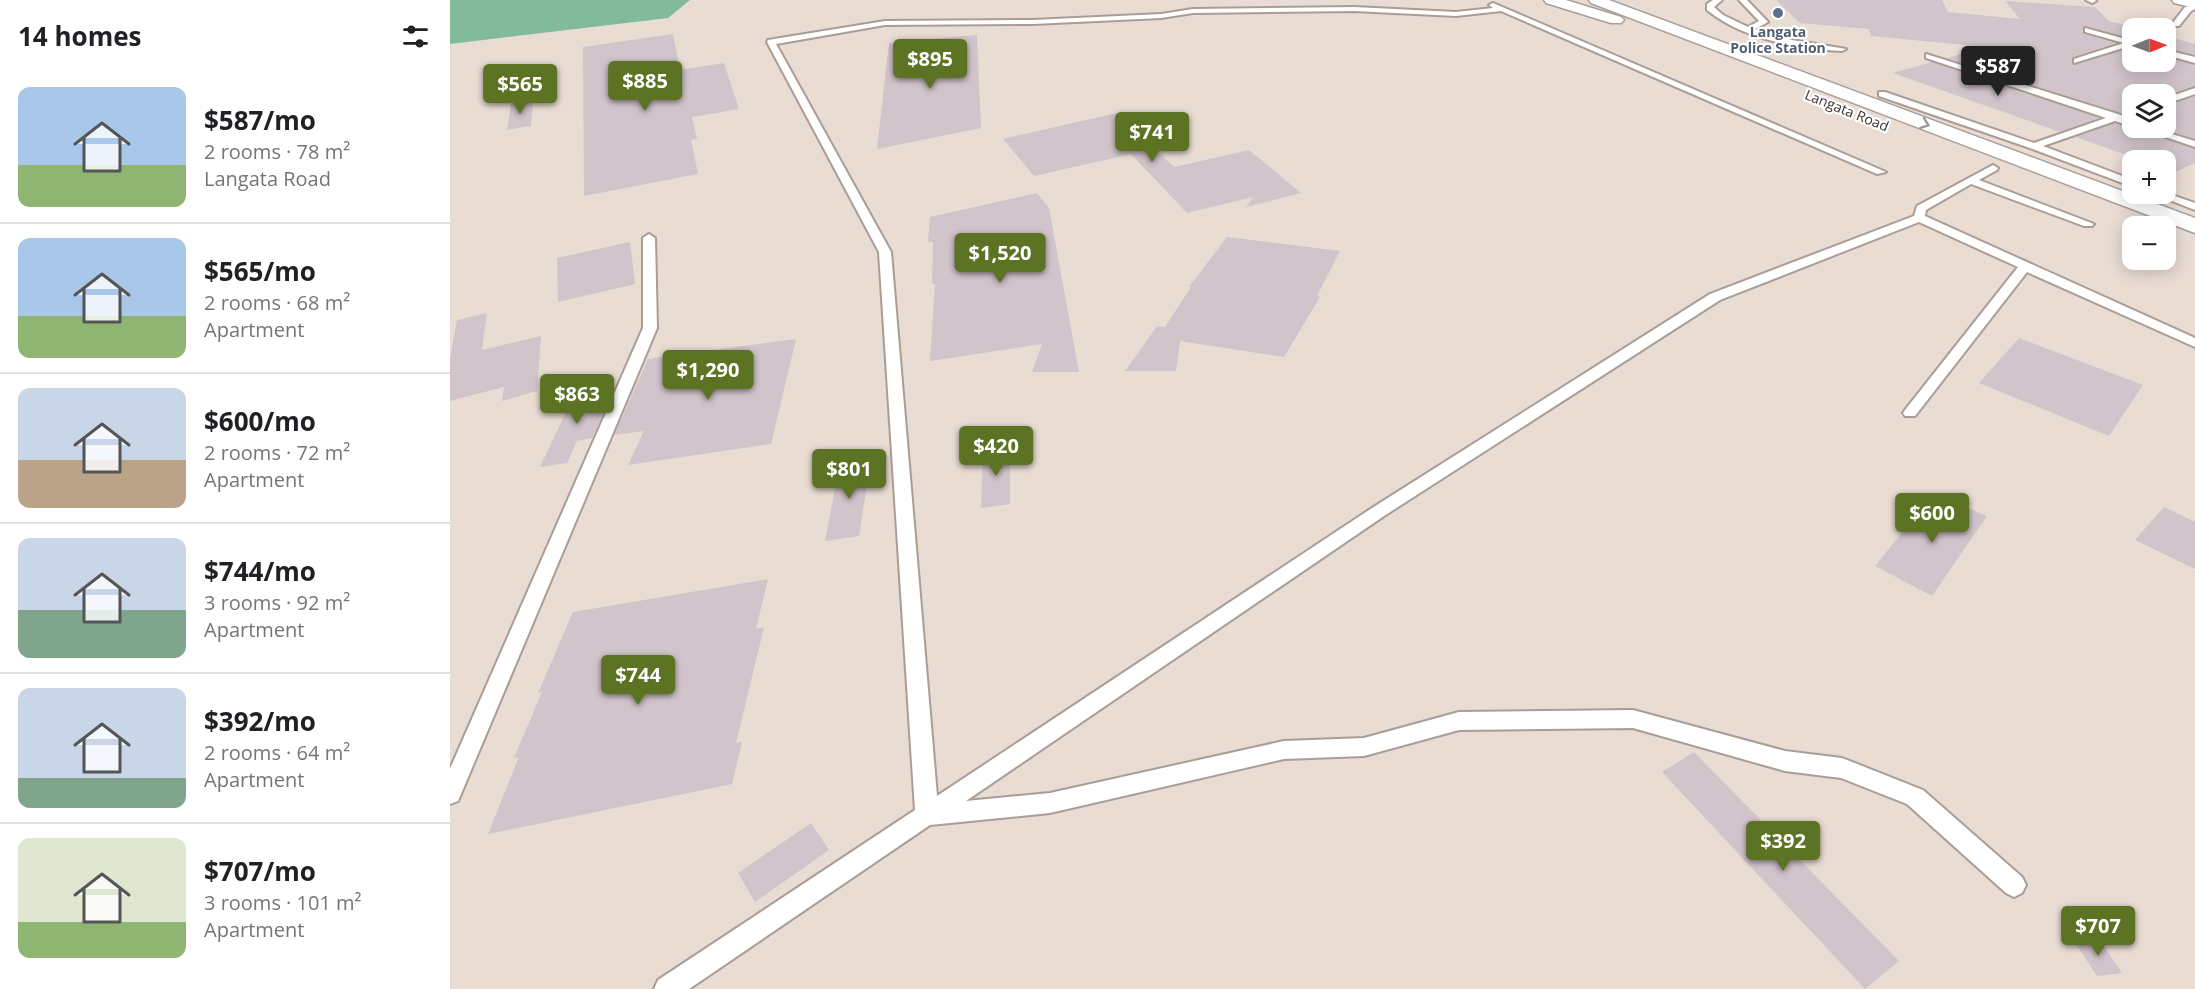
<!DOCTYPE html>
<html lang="en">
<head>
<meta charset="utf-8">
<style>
  :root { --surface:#fff; --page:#f2f2f2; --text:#202124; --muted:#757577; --line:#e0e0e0; --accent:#5c7324 }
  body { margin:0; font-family:"Open Sans",sans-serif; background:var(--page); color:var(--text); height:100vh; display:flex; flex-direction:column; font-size:22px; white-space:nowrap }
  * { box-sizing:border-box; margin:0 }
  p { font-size:20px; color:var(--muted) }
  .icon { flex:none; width:33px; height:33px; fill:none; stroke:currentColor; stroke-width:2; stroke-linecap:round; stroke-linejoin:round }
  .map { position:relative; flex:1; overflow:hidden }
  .sheet { display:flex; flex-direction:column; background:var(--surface); width:450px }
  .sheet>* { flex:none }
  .needle { width:39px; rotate:89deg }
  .buttons { position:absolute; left:1672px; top:18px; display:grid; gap:12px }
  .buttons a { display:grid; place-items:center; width:54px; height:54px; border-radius:12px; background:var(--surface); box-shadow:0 3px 15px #0003; font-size:30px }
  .price { position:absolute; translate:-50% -51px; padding:0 14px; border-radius:6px; background:var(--accent); color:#fff; font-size:20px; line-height:39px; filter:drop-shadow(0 2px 3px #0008) }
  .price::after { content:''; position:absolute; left:50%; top:36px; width:18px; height:14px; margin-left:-9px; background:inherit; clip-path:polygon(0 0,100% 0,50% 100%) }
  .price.selected { background:#222; color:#fff }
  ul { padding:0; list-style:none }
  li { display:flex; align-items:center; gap:18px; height:150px; padding:0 18px }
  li+li { border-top:2px solid var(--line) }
  li span { display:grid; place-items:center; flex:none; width:168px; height:120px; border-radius:12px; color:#555 }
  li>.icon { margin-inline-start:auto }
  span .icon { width:72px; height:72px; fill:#fffc; stroke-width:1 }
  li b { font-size:26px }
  h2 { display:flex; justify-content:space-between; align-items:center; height:72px; padding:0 18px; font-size:26px }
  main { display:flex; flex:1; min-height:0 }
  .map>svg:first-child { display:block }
</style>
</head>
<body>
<main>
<section class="sheet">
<h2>14 homes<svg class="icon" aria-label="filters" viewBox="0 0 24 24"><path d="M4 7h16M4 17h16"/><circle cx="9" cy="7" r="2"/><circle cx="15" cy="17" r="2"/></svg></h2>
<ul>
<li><span style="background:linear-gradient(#a9c7e8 65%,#8fb573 0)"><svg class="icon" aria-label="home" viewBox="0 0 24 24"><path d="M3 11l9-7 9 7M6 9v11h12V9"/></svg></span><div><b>$587/mo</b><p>2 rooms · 78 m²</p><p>Langata Road</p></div></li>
<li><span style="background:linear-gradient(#a9c7e8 65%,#8fb573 0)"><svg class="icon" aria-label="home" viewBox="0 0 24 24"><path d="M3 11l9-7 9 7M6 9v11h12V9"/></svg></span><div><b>$565/mo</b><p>2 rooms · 68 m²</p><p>Apartment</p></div></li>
<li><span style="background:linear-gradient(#c9d6e8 60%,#b9a48a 0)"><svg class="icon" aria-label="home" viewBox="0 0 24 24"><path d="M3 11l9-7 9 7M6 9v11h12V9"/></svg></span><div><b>$600/mo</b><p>2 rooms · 72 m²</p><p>Apartment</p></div></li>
<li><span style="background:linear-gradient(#c9d6e8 60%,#7fa58c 0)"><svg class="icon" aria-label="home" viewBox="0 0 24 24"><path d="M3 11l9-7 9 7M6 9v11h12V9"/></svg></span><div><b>$744/mo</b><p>3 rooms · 92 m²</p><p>Apartment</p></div></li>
<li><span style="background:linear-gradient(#c9d6e8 75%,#7fa58c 0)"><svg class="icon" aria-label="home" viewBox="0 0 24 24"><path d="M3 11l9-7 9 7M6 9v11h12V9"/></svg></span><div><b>$392/mo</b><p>2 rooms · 64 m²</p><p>Apartment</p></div></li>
<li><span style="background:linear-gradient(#dfe7d0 70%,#8fb573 0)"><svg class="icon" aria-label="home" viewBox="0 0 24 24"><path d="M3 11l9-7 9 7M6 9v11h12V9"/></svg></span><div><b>$707/mo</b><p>3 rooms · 101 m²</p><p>Apartment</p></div></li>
</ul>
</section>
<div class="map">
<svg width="1745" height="989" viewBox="0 0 1745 989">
  <rect width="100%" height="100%" fill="#e9dcd3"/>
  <!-- green -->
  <path fill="#81bb9b" d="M0,0H240L218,18L0,44Z"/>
  <!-- building -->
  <g fill="#d2c4cb">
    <path d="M1326,0H1492L1498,12L1570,19L1555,1L1645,7L1659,21L1686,28H1683V39L1634,26V34L1666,43L1623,57V65L1683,47V62H1716V57L1745,65V86L1716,96L1683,94V118L1672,113L1497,58L1536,47L1421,36L1419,29L1350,23Z"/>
    <path d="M223,34L230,70L274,63L289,109L242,117L247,139L241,140L248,174L134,196L133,47Z"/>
    <path d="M527,35L531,128L427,149L439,43Z"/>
    <path d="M1716,36L1745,44V55L1716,48Z"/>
    <path d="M1482,62L1649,118L1610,132L1443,73Z"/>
    <path d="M1745,96V139L1708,128H1716V106Z"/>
    <path d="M83,101L81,126L57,130L61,104Z"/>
    <path d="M667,113L724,167L799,150L851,193L796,207L803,197L737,213L681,154L584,176L553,139Z"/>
    <path d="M1665,123L1682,129L1687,128L1688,130L1745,149V163L1716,176V160H1690L1626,137Z"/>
    <path d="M587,193L599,208L629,372H582L592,344L480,361L485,284H482L483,242H478L480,217Z"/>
    <path d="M777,237L890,251L867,296L870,297L834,357L730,341L726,371H675L707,326L715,327L741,287H739Z"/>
    <path d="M180,242L185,284L108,302L107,258Z"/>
    <path d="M37,313L32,350L91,336L87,391L52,401L54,387L0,401V359L7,320Z"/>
    <path d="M1569,338L1693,385L1659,436L1529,383Z"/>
    <path d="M346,339L321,444L178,465L194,431L164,435L198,359Z"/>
    <path d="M164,389L142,438L127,441L117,463L90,467L124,395Z"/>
    <path d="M560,445V504L531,508L533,449Z"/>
    <path d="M421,458L409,536L375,541L390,462Z"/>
    <path d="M1484,493L1537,516L1482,596L1425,566Z"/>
    <path d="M1714,507L1745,522V569L1685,540Z"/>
    <path d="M318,579L306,629L314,627L286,743L292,742L282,784L38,834L69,757L64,758L92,692L88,693L123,612Z"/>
    <path d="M1244,752L1449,961L1415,989L1212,772Z"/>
    <path d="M361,823L379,850L305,902L288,873Z"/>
    <path d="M1649,939L1672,973L1647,976L1624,941Z"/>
  </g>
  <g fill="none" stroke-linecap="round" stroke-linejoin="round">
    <!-- lane casing -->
    <g stroke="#aa9d95" stroke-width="4">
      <g id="lane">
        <path d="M1263,0H1272L1264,7L1273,15L1298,27L1309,21L1289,0H1297L1318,22L1305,29L1342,40L1396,49L1392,51C1348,49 1292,39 1257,10V4Z"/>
        <path d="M1636,0H1645L1646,1L1642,3Z"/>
        <path d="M1043,3L1436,172L1427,174L1051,11L1006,16L904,11L743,13L711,18L583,24L435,25L326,44L441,252L487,796L922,508L1260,294L1464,216L1467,206L1543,165L1548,168L1547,170L1529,180L1644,224L1642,226H1634L1521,184L1476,210L1475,216L1745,338V347L1577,272L1465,416H1455L1453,413L1455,410L1568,267L1469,222L1270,300L934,516L516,801L600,793L834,741L914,738L1009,712L1183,710L1335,751L1392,758L1473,790L1572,877L1576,885L1572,893L1564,897L1556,893L1457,804L1391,778L1335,771L1183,728L1009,730L914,756L834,759L600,813L480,825L239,989H204L208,980L465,810L429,252L317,42L318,40L435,21L583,20L711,14L743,9L904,7L1006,12L1043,8L1039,5Z"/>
        <path d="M1745,4V9L1741,11L1729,26H1723L1722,24L1735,7Z"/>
        <path d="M1635,28L1683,41V45L1624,63V59L1674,43L1635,32Z"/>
        <path d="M1716,50L1745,57V63L1716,55Z"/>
        <path d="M1476,54L1671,115L1683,121V127L1665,121L1593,146L1683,180V187L1580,148L1429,96V92H1435L1584,143L1656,118L1476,58Z"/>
        <path d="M1745,88V94L1716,104V98Z"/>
        <path d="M1689,128H1702L1745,141V147Z"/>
        <path d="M1716,193L1745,203V210L1704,194Z"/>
        <path d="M199,234L205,238L207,328L11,794L8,801L0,804V769L193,328V238Z"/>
      </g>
    </g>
    <!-- street casing -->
    <g stroke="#aa9d95" stroke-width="3">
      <path id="street" d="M1722,0H1745V8L1724,3Z"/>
    </g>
    <!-- secondary casing -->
    <g stroke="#aa9d95" stroke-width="3">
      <g id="secondary">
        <path d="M1094,0H1116L1171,17L1174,20L1171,23H1161L1096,3Z"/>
        <path d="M1139,0H1159L1745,218V233L1141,3Z"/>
      </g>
    </g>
    <!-- lane -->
    <use href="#lane" fill="#fff" fill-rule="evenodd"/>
    <!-- street -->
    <use href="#street" fill="#fff" fill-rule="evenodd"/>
    <!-- secondary -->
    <use href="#secondary" fill="#fff" fill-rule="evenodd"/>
  </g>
  <!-- one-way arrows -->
  <defs><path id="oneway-chevron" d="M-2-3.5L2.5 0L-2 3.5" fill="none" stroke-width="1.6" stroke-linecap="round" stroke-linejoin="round" transform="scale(1.5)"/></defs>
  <use stroke="#9c9a98" href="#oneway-chevron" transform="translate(1475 124) rotate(20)"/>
  <!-- markers -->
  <circle fill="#5c6f8a" stroke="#fff" stroke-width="2" cx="1328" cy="13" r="6"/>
  <g text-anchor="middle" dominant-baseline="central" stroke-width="4.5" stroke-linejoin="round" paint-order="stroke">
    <!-- far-service labels -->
    <g font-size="14" font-weight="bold" fill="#4e5e75" stroke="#fff">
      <text x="1328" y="31">Langata<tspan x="1328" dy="16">Police Station</tspan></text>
    </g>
    <!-- far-street labels -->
    <g font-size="14" fill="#3a3431" stroke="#fff">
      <text transform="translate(1397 110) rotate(22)">Langata Road</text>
    </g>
  </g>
</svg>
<div class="buttons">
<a><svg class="needle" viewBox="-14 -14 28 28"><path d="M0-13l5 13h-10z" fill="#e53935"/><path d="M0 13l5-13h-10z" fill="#757577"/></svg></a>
<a><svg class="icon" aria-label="layers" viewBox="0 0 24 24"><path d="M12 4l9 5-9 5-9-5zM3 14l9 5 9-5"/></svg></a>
<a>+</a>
<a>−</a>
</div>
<b class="price" style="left:480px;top:90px">$895</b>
<b class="price selected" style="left:1548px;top:97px">$587</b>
<b class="price" style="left:195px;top:112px">$885</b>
<b class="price" style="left:70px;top:115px">$565</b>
<b class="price" style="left:702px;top:163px">$741</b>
<b class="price" style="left:550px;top:284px">$1,520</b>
<b class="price" style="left:258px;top:401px">$1,290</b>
<b class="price" style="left:127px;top:425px">$863</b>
<b class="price" style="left:546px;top:477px">$420</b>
<b class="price" style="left:399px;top:500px">$801</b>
<b class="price" style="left:1482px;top:544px">$600</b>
<b class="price" style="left:188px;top:706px">$744</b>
<b class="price" style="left:1333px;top:872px">$392</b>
<b class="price" style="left:1648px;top:957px">$707</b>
</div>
</main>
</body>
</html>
